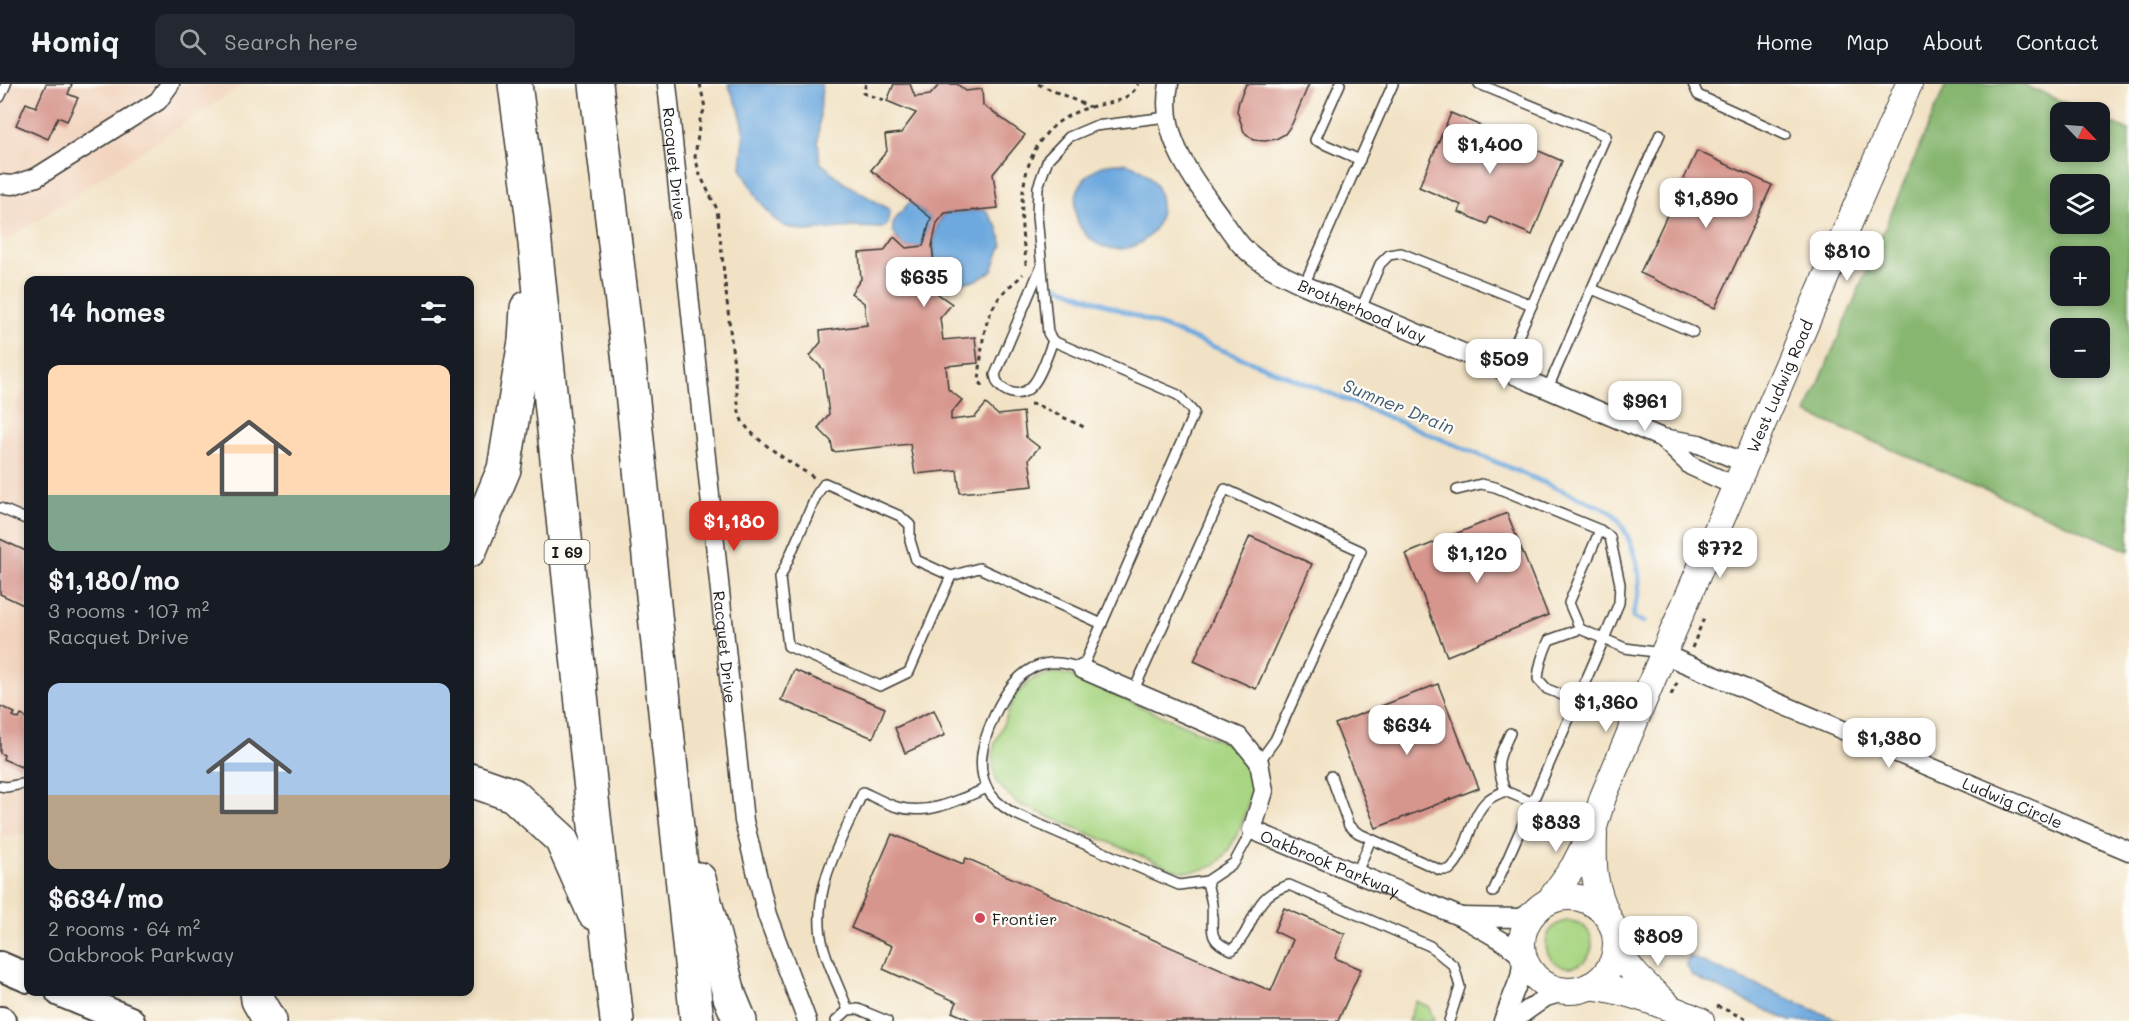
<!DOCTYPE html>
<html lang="en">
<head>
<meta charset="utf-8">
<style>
  :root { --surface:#171b24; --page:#242831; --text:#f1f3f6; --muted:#9ea1a6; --line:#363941; --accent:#d93025 }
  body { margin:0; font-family:Mali,sans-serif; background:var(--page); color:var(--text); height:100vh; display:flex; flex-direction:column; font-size:22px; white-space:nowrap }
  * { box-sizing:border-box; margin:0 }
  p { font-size:20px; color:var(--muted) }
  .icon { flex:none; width:33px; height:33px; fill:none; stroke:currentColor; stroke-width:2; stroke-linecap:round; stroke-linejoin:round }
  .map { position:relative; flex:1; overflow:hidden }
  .side { position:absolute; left:24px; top:192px; width:450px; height:720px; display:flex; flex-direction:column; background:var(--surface); border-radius:12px; box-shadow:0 3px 9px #0003 }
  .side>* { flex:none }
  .needle { width:39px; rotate:115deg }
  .controls { position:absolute; left:2050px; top:18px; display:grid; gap:12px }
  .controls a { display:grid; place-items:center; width:60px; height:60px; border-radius:12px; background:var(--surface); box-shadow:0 3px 9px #0003; font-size:30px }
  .price { position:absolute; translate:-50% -51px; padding:0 14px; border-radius:12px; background:#fff; color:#222; font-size:20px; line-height:39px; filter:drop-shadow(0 2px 3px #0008) }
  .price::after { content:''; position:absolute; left:50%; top:36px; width:18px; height:14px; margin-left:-9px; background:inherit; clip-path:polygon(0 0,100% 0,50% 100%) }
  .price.on { background:var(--accent); color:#fff }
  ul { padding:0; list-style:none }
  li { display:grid; align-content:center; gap:12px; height:318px; padding:0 24px }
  li span { display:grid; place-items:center; height:186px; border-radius:12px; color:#555 }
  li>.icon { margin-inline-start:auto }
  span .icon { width:108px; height:108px; fill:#fffc; stroke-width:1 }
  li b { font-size:26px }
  h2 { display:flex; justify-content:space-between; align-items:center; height:72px; padding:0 24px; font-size:26px }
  header { display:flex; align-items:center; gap:36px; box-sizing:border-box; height:84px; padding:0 30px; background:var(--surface); border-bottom:2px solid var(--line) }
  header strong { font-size:28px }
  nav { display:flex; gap:33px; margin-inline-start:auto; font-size:21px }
  .search { width:420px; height:54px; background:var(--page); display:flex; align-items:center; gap:15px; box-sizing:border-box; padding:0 21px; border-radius:12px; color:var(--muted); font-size:22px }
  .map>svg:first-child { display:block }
</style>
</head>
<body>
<header>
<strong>Homiq</strong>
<div class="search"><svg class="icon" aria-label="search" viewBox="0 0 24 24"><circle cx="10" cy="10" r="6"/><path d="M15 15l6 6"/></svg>Search here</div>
<nav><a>Home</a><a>Map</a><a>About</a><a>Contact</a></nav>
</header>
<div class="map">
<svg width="2129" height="937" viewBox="0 0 2129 937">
  <rect width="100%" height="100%" fill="#fdfcf7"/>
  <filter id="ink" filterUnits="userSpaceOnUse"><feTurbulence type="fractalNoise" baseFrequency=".0167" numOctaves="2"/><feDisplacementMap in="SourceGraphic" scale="12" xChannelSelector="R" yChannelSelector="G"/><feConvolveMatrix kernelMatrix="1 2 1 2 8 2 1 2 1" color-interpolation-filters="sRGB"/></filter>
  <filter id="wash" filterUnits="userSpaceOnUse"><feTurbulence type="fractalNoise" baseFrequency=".008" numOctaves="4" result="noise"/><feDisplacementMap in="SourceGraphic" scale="24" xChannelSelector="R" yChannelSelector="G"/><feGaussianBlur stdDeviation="1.35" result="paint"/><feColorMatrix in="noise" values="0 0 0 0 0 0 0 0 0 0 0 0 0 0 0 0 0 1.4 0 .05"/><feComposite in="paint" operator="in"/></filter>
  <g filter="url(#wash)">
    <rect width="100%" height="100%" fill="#f2e2c5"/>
    <!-- built -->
    <g fill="#f2d4be">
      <path d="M0,0H244L7,156L0,153Z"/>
      <path d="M28,299V750L0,752V354Z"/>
    </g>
    <!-- green -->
    <g fill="#a8d582" stroke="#62784f" stroke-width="1.5">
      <path d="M1059,589L1071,592L1234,663C1242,671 1249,679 1251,690C1257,710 1234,767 1217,779C1205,788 1186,789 1172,785L1017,719L996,698L992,672L995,659L1016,610L1033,595L1047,590Z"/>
      <circle cx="1569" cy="860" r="23"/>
      <path d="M1416,917L1429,923L1434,937H1408Z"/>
    </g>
    <!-- forest -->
    <path fill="#86b670" stroke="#516946" stroke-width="1.5" fill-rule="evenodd" d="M1946,0H2022L2087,28H2061V68H2100V34L2129,47V467L1806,329ZM2061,100H2100V140H2061ZM2061,172H2100V212H2061ZM2061,244H2100V284H2061Z"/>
    <!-- water -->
    <g fill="#6da9de" stroke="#44627d" stroke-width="1.5">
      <path d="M728,0H822L818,57L820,78L844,99L890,126L887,141L882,144L854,143L805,147L784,142L773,134L758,115L741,84L744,52L743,40L739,25Z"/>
      <circle cx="1118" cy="122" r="43"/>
      <path d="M910,118L931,134L923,162L906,164C884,143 892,138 910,118Z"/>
      <path d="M985,126L998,143L1003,162L1000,165L992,187L977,196L959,199L950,198L935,187C933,165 931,147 945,129Z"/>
      <path d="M1689,872L1840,937H1790L1692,892L1686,879Z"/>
    </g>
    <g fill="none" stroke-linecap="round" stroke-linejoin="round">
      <!-- stream -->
      <path stroke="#6da9de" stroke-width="5" d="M1058,202C1245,274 1430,348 1612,428C1629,448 1641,480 1639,507C1638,517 1633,524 1633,534L1644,538"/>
    </g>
    <g id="blocks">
      <!-- building -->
      <g fill="#d7968d">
        <path d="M46,0H72L68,10L78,14L67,37L58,33L48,55L16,41L26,19L36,23Z"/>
        <path d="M894,0H910L915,13L930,11L940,0H957L966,7L982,5L983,21L1025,51L993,90L998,124L945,129L937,139L932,162L935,187L949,197L938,210L952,220L940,234L943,256L975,253L978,279L946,282L948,305L962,316L951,329V336L975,333L986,320L998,331L1023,328L1026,353L1039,363L1029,375L1033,402L960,409L957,386L915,390L910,360L833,368L831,357L818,344L829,330L823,285L810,272L821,258L820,247L867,241L864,219L851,209L861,195L859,169L884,167L894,153L906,164L923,162L931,134L871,86L887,67L885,51L901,49L916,29L887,17Z"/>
        <path d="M1246,0H1309L1292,40L1285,50L1276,55L1265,57L1254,56L1244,48L1237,27L1239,17Z"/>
        <path d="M1451,29L1562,77L1532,151L1490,133L1487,140L1459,128L1461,121L1419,103Z"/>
        <path d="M1697,67L1772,101L1715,224L1640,189Z"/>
        <path d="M1507,429L1548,531L1447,572L1406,470Z"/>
        <path d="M1250,452L1312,480L1256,605L1194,577Z"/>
        <path d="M0,455L28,468V523L0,510Z"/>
        <path d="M794,586L885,624L873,654L781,616Z"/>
        <path d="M1438,600L1479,704L1376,744L1335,640Z"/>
        <path d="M0,622L15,629L13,632L19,635L21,631L28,634V666L21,683L3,675L4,671L0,669Z"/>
        <path d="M934,626L945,651L905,669L895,644Z"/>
        <path d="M892,750L963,780L966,774L1271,907L1293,856L1274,847L1284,824L1345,850L1335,874L1361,885L1338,937H973L952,928L957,918L883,885L892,862L851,844Z"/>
      </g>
    </g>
  </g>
  <g filter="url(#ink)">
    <use href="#blocks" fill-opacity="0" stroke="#3c3a35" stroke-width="1.5"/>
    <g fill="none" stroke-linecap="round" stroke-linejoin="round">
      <!-- service casing -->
      <g stroke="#3c3a35" stroke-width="12">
        <g id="service">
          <path d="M1340,0L1315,56L1360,76"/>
          <path d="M1479,0L1606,52L1503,287"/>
          <path d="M1693,0L1698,11L1786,51"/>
          <path d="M0,13L6,0"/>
          <path d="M1167,33L1095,42L1069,53L1048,75L1038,103L1037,132L1048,249L1053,257L1178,311L1194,329L1082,585C1035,565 1009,596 992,637C983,658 976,682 987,704C992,715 1003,723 1013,729L1179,801L1207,797L1234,779L1252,746"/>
          <path d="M1040,185L995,291C997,300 1000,304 1009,308C1036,318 1045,275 1053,257"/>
          <path d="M1304,201L1393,0"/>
          <path d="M1592,205L1693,248"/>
          <path d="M1361,225L1380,180L1389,171L1401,169L1532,221"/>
          <path d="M1547,306L1660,50"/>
          <path d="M1457,406L1481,400L1495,403L1600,446L1610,453L1620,500L1619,519L1604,555L1625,564L1661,569"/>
          <path d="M0,424L28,436"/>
          <path d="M951,492L916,476L910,456V441L900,432L825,399L817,410L780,494L788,562L880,602L909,588L951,492L979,484L1102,540"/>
          <path d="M1580,545L1569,519L1600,446"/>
          <path d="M1133,608L1225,405L1361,467L1275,656L1259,678"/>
          <path d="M1331,692L1349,742L1358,749L1440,786H1449C1469,769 1469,732 1488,716C1492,712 1499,710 1505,707L1531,718"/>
          <path d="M0,702L6,703L28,699"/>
          <path d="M1505,707C1495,676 1497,678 1510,649"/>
          <path d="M1356,791L1371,755"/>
          <path d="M1207,797C1208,805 1211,813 1212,821C1214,844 1205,856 1232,866C1258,841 1249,813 1289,801L1430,862L1454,882L1460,903L1449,937"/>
          <path d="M1493,808L1604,555L1580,545L1549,556C1543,569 1539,580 1538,595L1547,605L1577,617"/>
          <path d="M848,926C840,905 826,877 822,857C811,804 842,755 863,708C874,713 886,720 897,723C928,732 959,716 987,704"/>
          <path d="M836,937L848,926L858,925L887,937"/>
        </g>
      </g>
      <!-- minor casing -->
      <g stroke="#3c3a35" stroke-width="21">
        <g id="minor">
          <path id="s1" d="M667,0L744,737L767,831L807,937"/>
          <path id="s2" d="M1169,0C1159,49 1188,88 1215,125C1224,137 1232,151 1242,162C1259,180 1282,191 1304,201L1662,354"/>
          <path d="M0,100L13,101L37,93L158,17L170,0"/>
          <path d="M1735,402L1691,382L1662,354L1699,360L1745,379"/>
          <path id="s3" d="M1663,570L2129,767"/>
          <path id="s4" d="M1082,585L1239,653L1259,678L1264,707L1252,746L1461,833"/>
          <path d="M1503,937L1520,893L1523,873L1504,858L1461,833L1520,834L1535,827"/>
          <path d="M1512,937L1546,913L1567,907"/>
        </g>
      </g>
      <!-- secondary casing -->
      <g stroke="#3c3a35" stroke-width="28">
        <g id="secondary">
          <path d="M1594,750C1593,786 1593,799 1608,833"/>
          <circle cx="1569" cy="860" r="47"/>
          <path id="s5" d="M1550,816L1574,782L1594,743L1603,713L1659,580L1909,0"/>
          <path d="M1616,861C1628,886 1645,901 1666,919"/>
          <path d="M1589,902C1627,906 1666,922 1701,937"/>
        </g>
      </g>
      <!-- primary casing -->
      <g stroke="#3c3a35" stroke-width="32">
        <g id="primary">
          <path d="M0,882L28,894"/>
          <path d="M60,908L130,937"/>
          <path d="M0,937H1"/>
        </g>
      </g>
      <!-- motorway casing -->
      <g stroke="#3c3a35" stroke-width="36">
        <g id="motorway">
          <path d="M515,0L532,130L588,679L617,937"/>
          <path d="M596,0L628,269L697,937"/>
          <path d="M470,466L504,385L525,257L527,224"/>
          <path d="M470,696L513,711L561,755L594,829"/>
          <path d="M699,795L730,913L740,937"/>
          <path d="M257,908L258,916L270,937"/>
        </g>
      </g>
      <!-- path -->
      <g stroke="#3c3a35" stroke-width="3" stroke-dasharray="4.5 4.5" stroke-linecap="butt">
        <path d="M700,0L705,24L700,36L695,73L700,91L717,125L739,328C741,333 741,337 745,341C757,358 797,383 815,394"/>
        <path d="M866,0L863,9L887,17"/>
        <path d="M1038,0L1090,23"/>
        <path d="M1026,181C1026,169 1022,156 1022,144C1019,85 1035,34 1099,21C1115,18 1131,15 1138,0"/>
        <path d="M983,302L979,297C982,266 981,234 1003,209C1009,202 1017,197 1023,190"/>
        <path d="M1030,320L1037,321L1086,344"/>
        <path d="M1692,564L1704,534"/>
        <path d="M1671,611L1679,595"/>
        <path d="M1717,922L1751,937"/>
      </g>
      <!-- service -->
      <use href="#service" stroke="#fff" stroke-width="9"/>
      <!-- minor -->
      <use href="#minor" stroke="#fff" stroke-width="18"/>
      <!-- secondary -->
      <use href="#secondary" stroke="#fff" stroke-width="26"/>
      <!-- primary -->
      <use href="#primary" stroke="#fff" stroke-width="28"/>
      <!-- motorway -->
      <use href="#motorway" stroke="#fff" stroke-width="33"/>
    </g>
  </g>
  <!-- markers -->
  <circle fill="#d1495b" stroke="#fdfcf7" stroke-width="2" cx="980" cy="834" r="6"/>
  <g text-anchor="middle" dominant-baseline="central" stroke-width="4.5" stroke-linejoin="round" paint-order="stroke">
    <!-- shield labels -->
    <rect fill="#fdfcf7" stroke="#605f5e" stroke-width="1.5" x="544.5" y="456" width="45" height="24" rx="4.5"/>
    <g font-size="15" font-weight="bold" fill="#1c1c1c">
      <text x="567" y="468">I 69</text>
    </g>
    <!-- street labels -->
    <g font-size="16" fill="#1c1c1c" stroke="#fdfcf7">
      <text stroke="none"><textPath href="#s1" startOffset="80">Racquet Drive</textPath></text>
      <text stroke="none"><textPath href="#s2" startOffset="321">Brotherhood Way</textPath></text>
      <text stroke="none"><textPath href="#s5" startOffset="564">West Ludwig Road</textPath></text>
      <text stroke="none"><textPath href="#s1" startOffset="566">Racquet Drive</textPath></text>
      <text stroke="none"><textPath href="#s3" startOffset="380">Ludwig Circle</textPath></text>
      <text stroke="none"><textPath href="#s4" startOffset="358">Oakbrook Parkway</textPath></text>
    </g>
    <!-- poi labels -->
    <g font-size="16" fill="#1c1c1c" stroke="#fdfcf7" text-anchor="start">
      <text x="992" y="834">Frontier</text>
    </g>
    <!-- water labels -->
    <g font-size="18" font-style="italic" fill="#405b73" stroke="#fdfcf7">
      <text transform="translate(1399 322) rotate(22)">Sumner Drain</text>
    </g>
  </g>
</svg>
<div class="controls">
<a><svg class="needle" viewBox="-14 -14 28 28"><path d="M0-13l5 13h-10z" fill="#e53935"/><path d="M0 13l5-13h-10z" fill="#9ea1a6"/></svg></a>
<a><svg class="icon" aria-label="layers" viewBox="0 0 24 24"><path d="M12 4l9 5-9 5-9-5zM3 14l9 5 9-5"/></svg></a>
<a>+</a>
<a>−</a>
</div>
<b class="price" style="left:1490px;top:91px">$1,400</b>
<b class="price" style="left:1706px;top:145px">$1,890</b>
<b class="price" style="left:1847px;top:198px">$810</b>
<b class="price" style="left:924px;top:224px">$635</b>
<b class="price" style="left:1504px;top:306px">$509</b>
<b class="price" style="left:1645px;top:348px">$961</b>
<b class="price on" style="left:734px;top:468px">$1,180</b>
<b class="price" style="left:1720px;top:495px">$772</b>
<b class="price" style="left:1477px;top:500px">$1,120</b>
<b class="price" style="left:1606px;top:649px">$1,360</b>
<b class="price" style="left:1407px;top:672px">$634</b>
<b class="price" style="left:1889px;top:685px">$1,380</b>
<b class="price" style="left:1556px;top:769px">$833</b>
<b class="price" style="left:1658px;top:883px">$809</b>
<section class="side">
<h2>14 homes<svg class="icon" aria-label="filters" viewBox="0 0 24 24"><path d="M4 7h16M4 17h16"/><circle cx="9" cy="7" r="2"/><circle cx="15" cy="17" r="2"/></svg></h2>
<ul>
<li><span style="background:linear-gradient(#ffd9b3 70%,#7fa58c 0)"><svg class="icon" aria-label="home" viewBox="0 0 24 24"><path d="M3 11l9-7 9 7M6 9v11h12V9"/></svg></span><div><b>$1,180/mo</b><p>3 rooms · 107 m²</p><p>Racquet Drive</p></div></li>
<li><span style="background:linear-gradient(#a9c7e8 60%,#b9a48a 0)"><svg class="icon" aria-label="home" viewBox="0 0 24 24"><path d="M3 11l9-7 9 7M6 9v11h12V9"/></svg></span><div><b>$634/mo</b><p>2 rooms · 64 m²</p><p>Oakbrook Parkway</p></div></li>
</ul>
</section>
</div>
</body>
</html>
